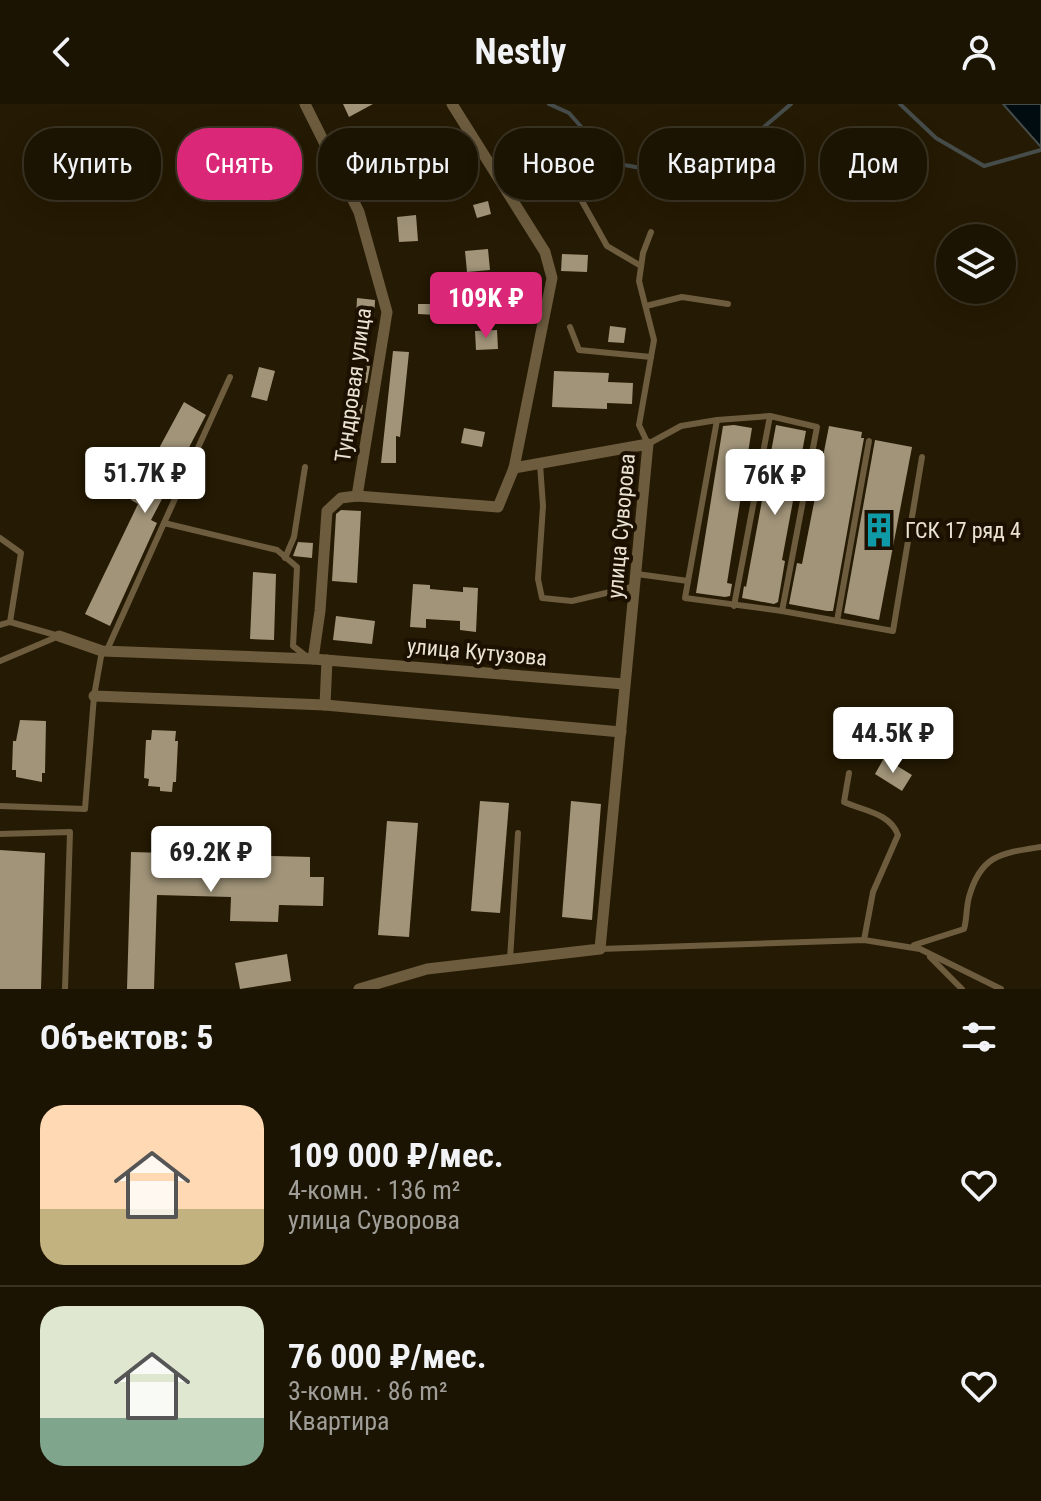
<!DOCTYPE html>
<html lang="ru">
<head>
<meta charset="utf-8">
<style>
  :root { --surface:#1c1402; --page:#292111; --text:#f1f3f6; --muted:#a09e99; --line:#3a3324; --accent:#db2777 }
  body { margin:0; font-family:"Roboto Condensed",sans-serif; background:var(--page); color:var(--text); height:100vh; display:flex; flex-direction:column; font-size:30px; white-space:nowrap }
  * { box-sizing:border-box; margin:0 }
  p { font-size:26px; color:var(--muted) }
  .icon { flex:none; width:44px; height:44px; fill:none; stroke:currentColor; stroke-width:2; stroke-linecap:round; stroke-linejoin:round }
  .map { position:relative; height:885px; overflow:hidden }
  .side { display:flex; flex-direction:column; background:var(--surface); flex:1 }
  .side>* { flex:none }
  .hud { position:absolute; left:24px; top:24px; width:994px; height:72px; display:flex; gap:16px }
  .buttons { position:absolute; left:936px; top:120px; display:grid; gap:16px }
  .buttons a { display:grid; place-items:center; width:80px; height:80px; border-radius:50%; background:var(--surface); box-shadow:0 8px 32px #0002,0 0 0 2px var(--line); font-size:40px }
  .price { position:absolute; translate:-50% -68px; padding:0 18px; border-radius:8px; background:#fff; color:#222; font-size:26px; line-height:52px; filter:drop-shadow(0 2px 4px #0008) }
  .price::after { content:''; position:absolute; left:50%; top:48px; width:24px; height:18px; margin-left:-12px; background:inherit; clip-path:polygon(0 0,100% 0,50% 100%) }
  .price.current { background:var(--accent); color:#fff }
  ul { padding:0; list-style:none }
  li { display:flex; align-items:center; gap:24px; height:200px; padding:0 40px }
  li+li { border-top:2px solid var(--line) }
  li span { display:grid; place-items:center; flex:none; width:224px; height:160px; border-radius:24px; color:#555 }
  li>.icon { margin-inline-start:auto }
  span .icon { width:96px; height:96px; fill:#fffc; stroke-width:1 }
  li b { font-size:34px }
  h2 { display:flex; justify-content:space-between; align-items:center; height:96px; padding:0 40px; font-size:34px }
  .tag { padding:0 28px; border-radius:32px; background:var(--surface); box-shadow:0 8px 32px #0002,0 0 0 2px var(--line); font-size:28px; line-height:72px }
  .tag.current { background:var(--accent); color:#fff }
  header { display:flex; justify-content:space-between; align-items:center; height:104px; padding:0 40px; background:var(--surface); font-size:36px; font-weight:700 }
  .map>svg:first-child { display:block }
</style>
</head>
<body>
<header><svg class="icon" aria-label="back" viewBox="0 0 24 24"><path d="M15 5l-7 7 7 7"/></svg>Nestly<svg class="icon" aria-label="person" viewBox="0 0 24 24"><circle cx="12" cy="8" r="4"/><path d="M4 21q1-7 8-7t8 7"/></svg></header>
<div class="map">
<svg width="1041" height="885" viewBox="0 0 1041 885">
  <rect width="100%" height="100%" fill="#251a03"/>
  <!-- water -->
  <path fill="#000c0f" stroke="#464c4a" stroke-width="2" d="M1003,0H1041V43Z"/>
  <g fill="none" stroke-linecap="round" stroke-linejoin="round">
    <!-- stream -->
    <g stroke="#464c4a" stroke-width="4">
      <path d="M549,0L569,9L613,59L658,67L715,55L751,34L791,0"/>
      <path d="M900,0L936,34L984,62L1041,46"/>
    </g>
  </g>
  <!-- building -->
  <g fill="#a19479">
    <path d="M343,0H373L349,13Z"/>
    <path d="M373,28L377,41L365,46L360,32Z"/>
    <path d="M456,48L459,64L446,67L442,51Z"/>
    <path d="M387,67L390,80L374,84L371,71Z"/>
    <path d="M488,97L491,110L477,114L473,101Z"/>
    <path d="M416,111L418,137L399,138L397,113Z"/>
    <path d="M488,145L490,166L467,168L465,147Z"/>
    <path d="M562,150L588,151L587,168L561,167Z"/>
    <path d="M357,194L375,196L374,217L356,216Z"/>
    <path d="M418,200H436V211L418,210Z"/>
    <path d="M610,222L626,224L624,239L608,238Z"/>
    <path d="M497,226L498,245L476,246L475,227Z"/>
    <path d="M393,247L409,248L404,297L400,333L396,332V359H381Z"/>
    <path d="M354,260L370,262L367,279L353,278Z"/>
    <path d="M259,263L275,267L267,297L251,293Z"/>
    <path d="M554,267L609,269L608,278L633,279L632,300L607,299V305L552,303Z"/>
    <path d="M184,298L206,311L151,416L157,419L110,522L85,510L138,400L131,396Z"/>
    <path d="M349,299L363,301L359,326L346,324Z"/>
    <path d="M734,321L752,324L727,479L732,480L730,492L725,493L696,489L723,322Z"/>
    <path d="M776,321L806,327L782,456L785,457L778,498L774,500L742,494L744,482L746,483Z"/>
    <path d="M829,322L862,328L861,334H864L833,507H827L789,500L797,459L802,460Z"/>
    <path d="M464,324L485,328L482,343L461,339Z"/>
    <path d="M875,336L912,343L879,516L844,509Z"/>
    <path d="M341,406L361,407L357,479L332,477L336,410Z"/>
    <path d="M298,438L313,439L312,454L293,452Z"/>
    <path d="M253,468L276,470L274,536L250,535Z"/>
    <path d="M413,480L430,481V485L463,488V483L478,484L476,528L460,526V517L426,515V524L410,523Z"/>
    <path d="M336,512L375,517L372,540L333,536Z"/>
    <path d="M20,616L46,617L45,669H42V678L16,673V666H12L13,637H16Z"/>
    <path d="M152,626L176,627L175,637H178L176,678H173L172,688L160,687V683L148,682L149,675L144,674L146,636H151Z"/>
    <path d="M884,654L912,671L902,687L875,670Z"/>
    <path d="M480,697L509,699L500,809L471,807Z"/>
    <path d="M571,697L601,700L592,816L562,813Z"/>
    <path d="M387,717L418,719L409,833L378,831Z"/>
    <path d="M0,746L45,749L41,885H0Z"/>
    <path d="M131,748L310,753V773H324L323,802L279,801L278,818L230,817L231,793L157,791L154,885H127Z"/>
    <path d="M287,850L291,877L240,885L235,859Z"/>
  </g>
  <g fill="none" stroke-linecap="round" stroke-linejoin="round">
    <!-- service -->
    <g stroke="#6d5c3e" stroke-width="6">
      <path d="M573,81L607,142L641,162"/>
      <path d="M651,128L643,149L639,177L654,236L639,321L648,340L681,322L717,316L770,312L817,323L782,507"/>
      <path d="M646,202L682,193L728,200"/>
      <path d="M570,223L579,246L651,253"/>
      <path d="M717,316L685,494L782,507L893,527L922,353"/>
      <path d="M540,360L543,402L538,475L542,494L572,497L636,482"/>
      <path d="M164,419L230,273"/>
      <path d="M0,434L21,449L10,518"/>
      <path d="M285,454L294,433L305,363"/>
      <path d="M637,470L688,477"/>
      <path d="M734,502L770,312"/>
      <path d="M837,517L869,337"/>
      <path d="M0,521L10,518L59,532"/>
      <path d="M107,546L164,419L277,446L297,463L293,542L306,552"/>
      <path d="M0,557L59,532"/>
      <path d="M849,669L844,698C864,707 890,709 898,731L873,788L864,836"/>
      <path d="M0,702L85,705L94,592L102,547"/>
      <path d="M0,730L70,728L65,885"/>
      <path d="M914,841L964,825C967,815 966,804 969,793C981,750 1002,749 1041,743"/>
      <path d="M600,845L864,836L920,845L1001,885"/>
      <path d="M930,853L962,885"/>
      <path d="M510,855L518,729"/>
    </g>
    <!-- minor -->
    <g stroke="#6d5c3e" stroke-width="11">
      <path d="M305,0L359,108L387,208L357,392"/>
      <path d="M59,532L102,547L313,555L624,580"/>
      <path d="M313,555L320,507L327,407L341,394L357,392L498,403L514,364"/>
      <path d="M94,592L325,601L621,628"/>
      <path d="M325,601L327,556"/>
      <path d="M359,885L427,865L600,845L648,340L514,364L552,174L545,148L452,0"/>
    </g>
  </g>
  <!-- icons -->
  <defs>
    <g id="building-bare" transform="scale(2.76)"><path d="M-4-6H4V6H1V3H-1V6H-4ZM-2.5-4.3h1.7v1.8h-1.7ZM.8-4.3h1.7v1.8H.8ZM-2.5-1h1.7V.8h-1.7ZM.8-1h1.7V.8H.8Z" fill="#0f9aa8" stroke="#1c1100" stroke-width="2.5" paint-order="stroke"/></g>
  </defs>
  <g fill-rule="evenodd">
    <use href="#building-bare" x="879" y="426"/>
  </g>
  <g text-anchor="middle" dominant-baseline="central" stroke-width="8" stroke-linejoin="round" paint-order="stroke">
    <!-- street labels -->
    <g font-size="22" fill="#eae2d4" stroke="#1c1100">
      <text transform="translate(353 281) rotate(-82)">Тундровая улица</text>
      <text transform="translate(621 422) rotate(-85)">улица Суворова</text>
      <text transform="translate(477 548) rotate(5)">улица Кутузова</text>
    </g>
    <!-- poi labels -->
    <g font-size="22" fill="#eae2d4" stroke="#1c1100" text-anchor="start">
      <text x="905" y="426">ГСК 17 ряд 4</text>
    </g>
  </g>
</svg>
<div class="buttons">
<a><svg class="icon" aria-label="layers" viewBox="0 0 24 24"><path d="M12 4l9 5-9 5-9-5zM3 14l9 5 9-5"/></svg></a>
</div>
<b class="price current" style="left:486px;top:236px">109K ₽</b>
<b class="price" style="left:145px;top:411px">51.7K ₽</b>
<b class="price" style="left:775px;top:413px">76K ₽</b>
<b class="price" style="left:893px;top:671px">44.5K ₽</b>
<b class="price" style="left:211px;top:790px">69.2K ₽</b>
<div class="hud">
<a class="tag">Купить</a>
<a class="tag current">Снять</a>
<a class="tag">Фильтры</a>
<a class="tag">Новое</a>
<a class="tag">Квартира</a>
<a class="tag">Дом</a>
</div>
</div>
<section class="side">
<h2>Объектов: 5<svg class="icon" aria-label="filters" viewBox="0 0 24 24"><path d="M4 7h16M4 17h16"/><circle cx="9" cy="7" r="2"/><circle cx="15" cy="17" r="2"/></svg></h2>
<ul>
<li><span style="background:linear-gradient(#ffd9b3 65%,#c2b280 0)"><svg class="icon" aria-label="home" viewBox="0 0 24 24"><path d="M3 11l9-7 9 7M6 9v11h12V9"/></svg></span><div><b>109 000 ₽/мес.</b><p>4-комн. · 136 m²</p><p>улица Суворова</p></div><svg class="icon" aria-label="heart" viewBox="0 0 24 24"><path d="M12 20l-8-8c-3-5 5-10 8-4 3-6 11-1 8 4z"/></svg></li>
<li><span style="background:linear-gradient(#dfe7d0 70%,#7fa58c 0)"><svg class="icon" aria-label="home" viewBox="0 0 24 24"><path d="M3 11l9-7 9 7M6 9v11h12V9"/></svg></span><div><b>76 000 ₽/мес.</b><p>3-комн. · 86 m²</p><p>Квартира</p></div><svg class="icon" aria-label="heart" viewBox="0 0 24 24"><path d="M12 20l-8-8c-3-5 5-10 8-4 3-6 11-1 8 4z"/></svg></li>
</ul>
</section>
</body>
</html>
